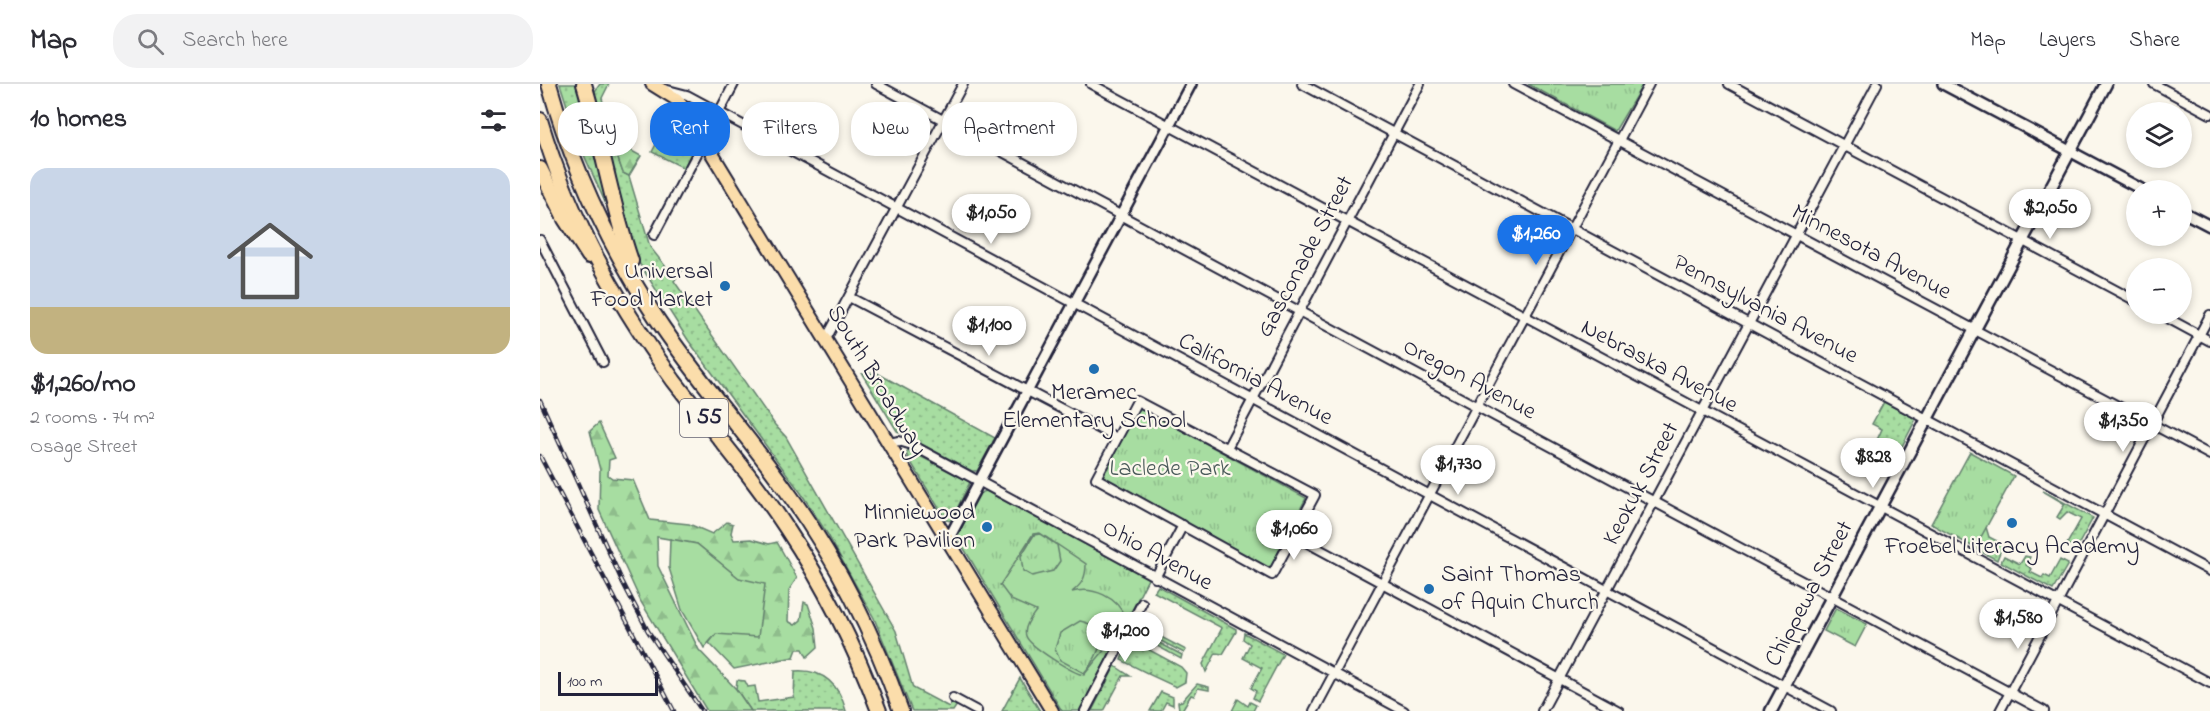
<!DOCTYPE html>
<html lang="en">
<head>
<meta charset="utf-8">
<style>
  :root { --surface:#fff; --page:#f2f2f3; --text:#2b2b33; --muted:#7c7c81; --line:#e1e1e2; --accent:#1a73e8 }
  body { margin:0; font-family:"Indie Flower",sans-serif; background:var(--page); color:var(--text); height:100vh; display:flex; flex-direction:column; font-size:22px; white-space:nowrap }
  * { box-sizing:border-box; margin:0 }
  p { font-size:20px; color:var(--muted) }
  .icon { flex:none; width:33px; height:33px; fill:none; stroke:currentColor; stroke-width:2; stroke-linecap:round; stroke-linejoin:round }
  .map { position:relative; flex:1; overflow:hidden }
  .sheet { display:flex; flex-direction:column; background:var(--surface); width:540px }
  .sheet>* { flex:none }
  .hud { position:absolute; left:18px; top:18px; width:570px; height:54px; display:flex; gap:12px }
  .controls { position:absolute; left:1586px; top:18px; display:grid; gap:12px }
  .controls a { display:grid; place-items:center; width:66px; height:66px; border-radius:50%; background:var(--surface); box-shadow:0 3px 9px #0003; font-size:30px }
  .scale { position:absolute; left:18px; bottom:15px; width:100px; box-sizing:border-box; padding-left:6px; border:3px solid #22223b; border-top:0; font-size:16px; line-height:21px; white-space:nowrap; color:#22223b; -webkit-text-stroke:4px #fbf7ec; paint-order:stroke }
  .price { position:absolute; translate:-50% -51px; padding:0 14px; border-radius:21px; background:#fff; color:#222; font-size:20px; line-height:39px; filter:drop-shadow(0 2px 3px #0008) }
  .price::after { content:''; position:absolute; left:50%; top:36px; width:18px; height:14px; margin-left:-9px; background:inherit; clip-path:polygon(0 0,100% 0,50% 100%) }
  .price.current { background:var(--accent); color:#fff }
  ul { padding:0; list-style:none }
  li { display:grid; align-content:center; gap:12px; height:318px; padding:0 30px }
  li+li { border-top:2px solid var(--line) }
  li span { display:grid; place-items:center; height:186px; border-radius:18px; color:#555 }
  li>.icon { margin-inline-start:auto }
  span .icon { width:108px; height:108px; fill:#fffc; stroke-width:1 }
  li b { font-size:26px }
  h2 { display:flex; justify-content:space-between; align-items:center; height:72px; padding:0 30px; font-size:26px }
  .tag { padding:0 21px; border-radius:24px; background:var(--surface); box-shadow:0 3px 9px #0003; font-size:21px; line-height:54px }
  .tag.current { background:var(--accent); color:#fff }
  header { display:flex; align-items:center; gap:36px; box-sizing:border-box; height:84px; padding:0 30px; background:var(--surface); border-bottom:2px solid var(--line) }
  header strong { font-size:28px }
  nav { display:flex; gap:33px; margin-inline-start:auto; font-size:21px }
  .search { width:420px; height:54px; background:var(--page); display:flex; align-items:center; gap:15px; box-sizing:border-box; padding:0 21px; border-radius:24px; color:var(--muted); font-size:22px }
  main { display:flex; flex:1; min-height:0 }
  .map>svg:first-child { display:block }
</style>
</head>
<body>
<header>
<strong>Map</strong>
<div class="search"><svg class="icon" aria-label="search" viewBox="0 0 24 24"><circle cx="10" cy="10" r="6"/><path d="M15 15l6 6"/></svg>Search here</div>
<nav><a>Map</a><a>Layers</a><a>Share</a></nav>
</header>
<main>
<section class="sheet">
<h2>10 homes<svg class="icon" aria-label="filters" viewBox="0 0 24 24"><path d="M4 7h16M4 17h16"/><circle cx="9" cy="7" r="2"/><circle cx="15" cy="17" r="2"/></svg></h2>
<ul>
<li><span style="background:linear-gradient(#c9d6e8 75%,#c2b280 0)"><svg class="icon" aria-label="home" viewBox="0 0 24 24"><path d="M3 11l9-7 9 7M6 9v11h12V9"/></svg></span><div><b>$1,260/mo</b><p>2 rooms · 74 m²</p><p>Osage Street</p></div></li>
</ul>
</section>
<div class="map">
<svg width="1670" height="627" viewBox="0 0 1670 627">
  <defs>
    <pattern id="grass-dots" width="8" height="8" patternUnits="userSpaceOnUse" patternTransform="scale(1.5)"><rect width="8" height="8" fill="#a7dda1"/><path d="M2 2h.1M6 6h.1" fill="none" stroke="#8fbd8c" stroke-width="1.8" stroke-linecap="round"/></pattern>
    <pattern id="forest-firs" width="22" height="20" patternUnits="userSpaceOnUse" patternTransform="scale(1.5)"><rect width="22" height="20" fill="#a7dda1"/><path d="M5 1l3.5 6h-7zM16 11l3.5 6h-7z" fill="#8fbd8c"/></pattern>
    <pattern id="park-tufts" width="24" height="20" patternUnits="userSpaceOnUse" patternTransform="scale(1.5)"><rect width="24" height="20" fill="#a7dda1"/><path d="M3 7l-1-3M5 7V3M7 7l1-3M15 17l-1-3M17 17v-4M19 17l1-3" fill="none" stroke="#8fbd8c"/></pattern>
  </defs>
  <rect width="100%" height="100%" fill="#fbf7ec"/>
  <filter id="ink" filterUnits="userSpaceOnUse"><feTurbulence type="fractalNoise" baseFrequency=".0167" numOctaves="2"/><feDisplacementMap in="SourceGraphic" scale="12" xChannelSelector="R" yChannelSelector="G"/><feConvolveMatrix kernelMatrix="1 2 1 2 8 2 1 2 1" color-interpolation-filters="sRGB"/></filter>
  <g filter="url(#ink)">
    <!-- grass -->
    <g fill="url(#grass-dots)" stroke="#64806e" stroke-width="1.5">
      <path d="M20,0H40L72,134L40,62Z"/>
      <path d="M60,0H69L62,14L70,49L77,59L76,69L83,89L89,92L110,163L130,188L143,185L134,197L235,341L246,353L356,547L373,604L409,623L412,618L417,621L413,627H372L334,534L288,451L261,409L148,256L92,168L53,10Z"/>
      <path d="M154,18L172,29L168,37H163Z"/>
      <path d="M131,32L140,39L155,60L144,84L112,68Z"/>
      <path d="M337,289L455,354L437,387H432L357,347L322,290Z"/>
      <path d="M1344,318L1373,333L1375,337L1359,368L1337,356L1342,345L1332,340Z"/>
      <path d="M368,366L430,398L411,437L406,436L366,370Z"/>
      <path d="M1503,407L1553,434L1536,465L1527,460L1541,435L1527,428L1520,435L1517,433L1525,420Z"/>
      <path d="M1446,443L1449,453L1463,460L1457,476L1434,464Z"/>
      <path d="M1464,472L1480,480L1485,472L1490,473L1486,481L1492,485L1490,488L1502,494L1504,491L1510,494L1520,476L1528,480L1513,506L1461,478Z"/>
      <path d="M618,502L696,545V548L683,570L676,569L666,588L663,580L682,544L614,508Z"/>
      <path d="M602,543L646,566L644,569L596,544Z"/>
      <path d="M595,546L642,571L641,575L595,550Z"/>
      <path d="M704,549L743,570L718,617L713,614L716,607L711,604L722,584L703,574L710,560L703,555Z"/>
      <path d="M591,556L641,583L646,589L645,598L636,603L608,590L609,588L607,589L581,576L589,557Z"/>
      <path d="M575,582L590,592H583L564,627H552Z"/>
      <path d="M255,587C283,585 299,600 306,627H211L196,605L197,596L205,597L208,603L215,602L218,618L254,613Z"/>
      <path d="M480,594L500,627H462Z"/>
      <path d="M657,600L669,603V606L658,604L654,612L651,611L642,626L639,625L638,618L642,617Z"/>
      <path d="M621,608L633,613V621L626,618L621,627H610Z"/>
      <path d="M698,615L708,622L710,618L716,621L713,627H692Z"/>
    </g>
    <!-- forest -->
    <g fill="url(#forest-firs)" stroke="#64806e" stroke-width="1.5">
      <path d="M77,59L101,72L89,92L83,89L76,69Z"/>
      <path d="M59,339L75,374L69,376L68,391L72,394L93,396L110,436L149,440L172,450L187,438L193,440L191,449L194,456L211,455L229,460L237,458L257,494L249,506L248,537L255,541L261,536L264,518L268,520L276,544L278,563L267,573L263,565H257L254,573L194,585L169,559L176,550L199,495L157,460L117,453L118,482L159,566L196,605L211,627H167L101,518L59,426L60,386L50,347Z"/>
    </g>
    <!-- park -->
    <g fill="url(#park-tufts)" stroke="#64806e" stroke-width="1.5">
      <path d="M988,0H1103L1075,47Z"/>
      <path d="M601,324L766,414L731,482L727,483L564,395L562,390L597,325Z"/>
      <path d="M1430,368L1474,392L1435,464L1391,440Z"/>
      <path d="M446,407L609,493L540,627H522L417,453L438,410Z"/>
      <path d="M1296,524L1327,540L1315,563L1284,547Z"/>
    </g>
    <!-- pitch -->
    <g fill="#a7dda1" stroke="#64806e" stroke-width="1.5" fill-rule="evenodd">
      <path d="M500,449L546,480C546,494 542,500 532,508C553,502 578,513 585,534L575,553L544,591C534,590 489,562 486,552C483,543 491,534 496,527L471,516L460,501L493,450ZM500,450L517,461L520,477L513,487L492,492L483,487L481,472L494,451ZM540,537C574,544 558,573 544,589L520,576L515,565L520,549Z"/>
      <path d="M130,455L157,460L199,494L225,500L218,553L176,550L164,564L142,526L129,484Z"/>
    </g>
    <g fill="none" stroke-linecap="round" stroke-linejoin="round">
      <!-- minor casing -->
      <g stroke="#22223b" stroke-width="12">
        <g id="minor">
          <path d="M336,0L1504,627"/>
          <path d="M551,0L1670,599"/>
          <path d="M762,0L1670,487"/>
          <path d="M973,0L1670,371"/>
          <path d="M1189,0L1596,217"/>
          <path d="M1614,0L1670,30"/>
          <path d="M124,5L147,11L1291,627"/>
          <path d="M114,151L194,0"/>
          <path d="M0,156L63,278"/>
          <path d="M309,213L577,354"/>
          <path d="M1620,230L1670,257"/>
          <path d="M286,255L423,0"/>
          <path d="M597,317L775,411L732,491L556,394Z"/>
          <path d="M349,359L359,357L372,361L864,627"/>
          <path d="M687,364L880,0"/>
          <path d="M753,451L1079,627"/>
          <path d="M615,494L643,441"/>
          <path d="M413,614L437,627"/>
          <path d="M545,627L602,519"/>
          <path d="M774,627L1109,0"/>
          <path d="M1002,627L1337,0"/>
          <path d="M1460,627L1670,231"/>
        </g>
      </g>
      <!-- tertiary casing -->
      <g stroke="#22223b" stroke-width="14">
        <g id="tertiary">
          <path d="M1403,0L1603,106"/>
          <path d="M1641,127L1670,142"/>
          <path d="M408,456L651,0"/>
        </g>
      </g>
      <!-- secondary casing -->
      <g stroke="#22223b" stroke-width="15">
        <path id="secondary" d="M1231,627L1566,0"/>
      </g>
      <!-- primary casing -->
      <g stroke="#22223b" stroke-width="16">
        <path id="primary" d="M112,0L136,15L146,27L512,627"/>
      </g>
      <!-- motorway casing -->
      <g stroke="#22223b" stroke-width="18">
        <g id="motorway">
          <path d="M9,0C32,82 70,164 117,235C158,297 209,352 251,413C298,479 334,551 361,627"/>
          <path d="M44,0C62,59 71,119 91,177"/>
          <path d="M0,36C28,130 76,218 134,297C172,346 213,393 247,445C285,502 315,563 339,627"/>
          <path d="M0,85L25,135L49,172"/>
        </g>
      </g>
      <!-- minor -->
      <use href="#minor" stroke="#fbf7ec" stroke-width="8"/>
      <!-- tertiary -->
      <use href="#tertiary" stroke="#fbf7ec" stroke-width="9"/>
      <!-- secondary -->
      <use href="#secondary" stroke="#fbf7ec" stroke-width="10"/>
      <!-- primary -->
      <use href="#primary" stroke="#fbddab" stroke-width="12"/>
      <!-- motorway -->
      <use href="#motorway" stroke="#fbddab" stroke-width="14"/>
      <!-- rail casing -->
      <g stroke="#22223b" stroke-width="4.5">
        <g id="rail">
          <path d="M0,316L82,497L108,547L162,627"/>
          <path d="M0,372L134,627"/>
        </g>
      </g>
      <!-- rail -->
      <use href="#rail" stroke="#fbf7ec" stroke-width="2" stroke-dasharray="7" stroke-linecap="butt"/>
    </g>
  </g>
  <!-- markers -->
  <g fill="#1f6fb2" stroke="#fbf7ec" stroke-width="2">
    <circle cx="185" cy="202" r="6"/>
    <circle cx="554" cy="285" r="6"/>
    <circle cx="1472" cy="439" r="6"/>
    <circle cx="447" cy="443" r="6"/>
    <circle cx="889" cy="505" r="6"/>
  </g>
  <g text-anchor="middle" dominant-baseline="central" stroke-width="4.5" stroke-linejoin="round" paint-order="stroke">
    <!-- shield labels -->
    <rect fill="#fbf7ec" stroke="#636270" stroke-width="1.5" x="140" y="315" width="48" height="38" rx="4.5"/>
    <g font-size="22" font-weight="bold" fill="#22223b">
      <text x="164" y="334">I 55</text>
    </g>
    <!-- street labels -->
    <g font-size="24" fill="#22223b" stroke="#fbf7ec">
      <text transform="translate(1331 169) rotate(28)">Minnesota Avenue</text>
      <text transform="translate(766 173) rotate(-62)">Gasconade Street</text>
      <text transform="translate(1225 226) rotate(28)">Pennsylvania Avenue</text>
      <text transform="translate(1119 283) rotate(28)">Nebraska Avenue</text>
      <text transform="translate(715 296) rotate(28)">California Avenue</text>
      <text transform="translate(929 296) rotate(28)">Oregon Avenue</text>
      <text transform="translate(336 297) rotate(59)">South Broadway</text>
      <text transform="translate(1102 400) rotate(-62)">Keokuk Street</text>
      <text transform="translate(617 472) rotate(29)">Ohio Avenue</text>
      <text transform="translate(1270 510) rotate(-62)">Chippewa Street</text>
    </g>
    <!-- poi labels -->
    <g font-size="24" fill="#22223b" stroke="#fbf7ec" text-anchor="end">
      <text x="173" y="188">Universal<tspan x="173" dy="28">Food Market</tspan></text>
      <text x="554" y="309" text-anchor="middle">Meramec<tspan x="554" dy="28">Elementary School</tspan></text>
      <text x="435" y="429">Minniewood<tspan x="435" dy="28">Park Pavilion</tspan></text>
      <text x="1472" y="463" text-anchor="middle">Froebel Literacy Academy</text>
      <text x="901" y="491" text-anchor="start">Saint Thomas<tspan x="901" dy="28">of Aquin Church</tspan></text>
    </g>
    <!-- park labels -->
    <g font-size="24" fill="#4a5a5a" stroke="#fbf7ec">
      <text x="630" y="385">Laclede Park</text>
    </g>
  </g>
</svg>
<div class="controls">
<a><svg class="icon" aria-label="layers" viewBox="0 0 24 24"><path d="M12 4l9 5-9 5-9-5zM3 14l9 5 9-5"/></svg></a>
<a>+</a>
<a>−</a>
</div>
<div class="scale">100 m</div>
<b class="price" style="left:1510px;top:156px">$2,050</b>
<b class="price" style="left:451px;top:161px">$1,050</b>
<b class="price current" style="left:996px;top:182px">$1,260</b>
<b class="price" style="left:449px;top:273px">$1,100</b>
<b class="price" style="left:1583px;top:369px">$1,350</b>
<b class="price" style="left:1333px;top:405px">$828</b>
<b class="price" style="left:918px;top:412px">$1,730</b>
<b class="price" style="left:754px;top:477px">$1,060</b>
<b class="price" style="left:1478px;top:566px">$1,580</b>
<b class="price" style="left:585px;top:579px">$1,200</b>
<div class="hud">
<a class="tag">Buy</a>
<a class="tag current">Rent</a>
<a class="tag">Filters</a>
<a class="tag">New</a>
<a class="tag">Apartment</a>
</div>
</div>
</main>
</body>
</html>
